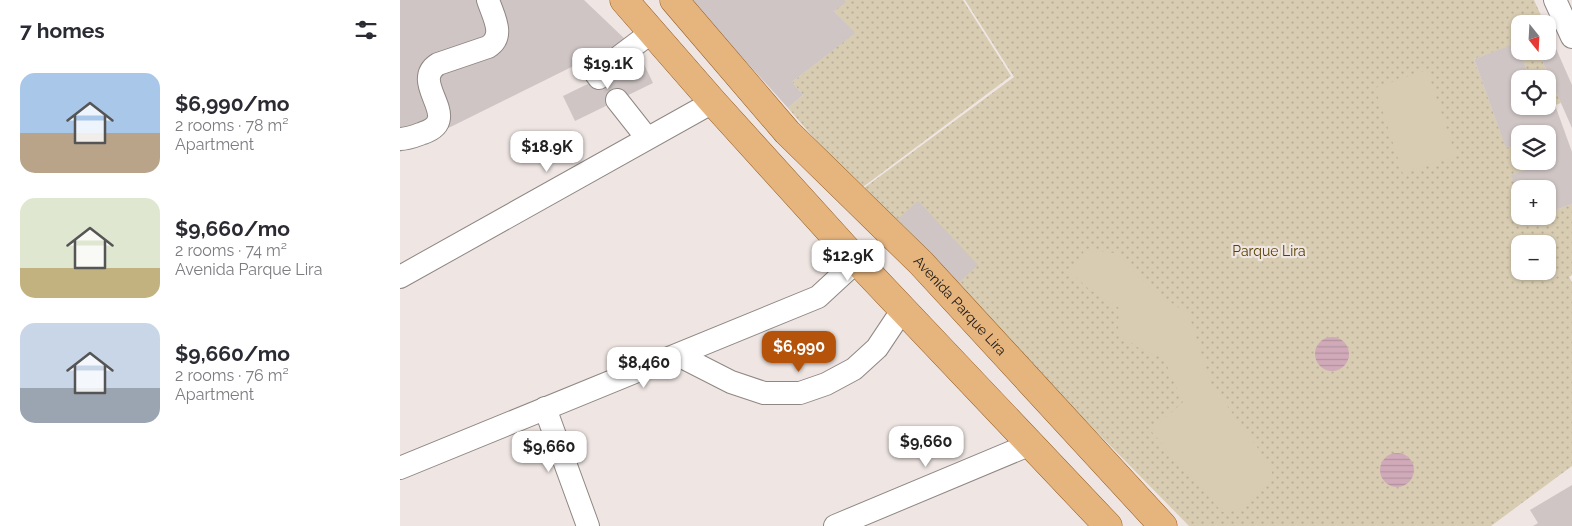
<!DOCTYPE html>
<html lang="en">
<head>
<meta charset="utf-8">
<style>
  :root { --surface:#fff; --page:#f2f2f3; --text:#2b2b33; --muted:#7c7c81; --accent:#b45309 }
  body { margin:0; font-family:Raleway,sans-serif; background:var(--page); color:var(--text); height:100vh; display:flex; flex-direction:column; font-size:19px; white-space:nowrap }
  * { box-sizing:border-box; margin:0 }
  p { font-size:16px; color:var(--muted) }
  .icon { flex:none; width:28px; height:28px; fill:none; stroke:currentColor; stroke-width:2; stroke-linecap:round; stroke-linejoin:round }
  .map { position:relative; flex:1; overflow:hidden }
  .panel { display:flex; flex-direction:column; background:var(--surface); width:400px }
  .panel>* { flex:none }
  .needle { width:32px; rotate:162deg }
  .controls { position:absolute; left:1111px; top:15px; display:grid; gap:10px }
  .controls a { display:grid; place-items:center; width:45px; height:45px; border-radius:10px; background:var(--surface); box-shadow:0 1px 4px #0004; font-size:25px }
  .price { position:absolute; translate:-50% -42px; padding:0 11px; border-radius:10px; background:#fff; color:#222; font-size:16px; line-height:32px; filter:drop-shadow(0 1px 2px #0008) }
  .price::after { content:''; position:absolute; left:50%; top:30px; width:15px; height:11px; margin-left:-8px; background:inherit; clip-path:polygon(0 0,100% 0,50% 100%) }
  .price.on { background:var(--accent); color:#fff }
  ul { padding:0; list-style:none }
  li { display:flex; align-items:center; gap:15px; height:125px; padding:0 20px }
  li span { display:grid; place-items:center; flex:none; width:140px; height:100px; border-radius:15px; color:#555 }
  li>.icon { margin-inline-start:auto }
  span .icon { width:60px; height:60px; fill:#fffc; stroke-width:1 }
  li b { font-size:21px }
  h2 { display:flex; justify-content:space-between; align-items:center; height:60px; padding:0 20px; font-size:21px }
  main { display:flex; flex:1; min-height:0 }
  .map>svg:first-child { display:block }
</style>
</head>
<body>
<main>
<section class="panel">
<h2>7 homes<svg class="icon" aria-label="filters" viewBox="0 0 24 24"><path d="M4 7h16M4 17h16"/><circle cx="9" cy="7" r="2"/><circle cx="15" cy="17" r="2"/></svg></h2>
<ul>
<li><span style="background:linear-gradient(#a9c7e8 60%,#b9a48a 0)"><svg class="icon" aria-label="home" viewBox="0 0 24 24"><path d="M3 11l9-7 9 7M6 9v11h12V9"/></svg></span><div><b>$6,990/mo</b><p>2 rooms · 78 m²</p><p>Apartment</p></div></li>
<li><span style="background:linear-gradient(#dfe7d0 70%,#c2b280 0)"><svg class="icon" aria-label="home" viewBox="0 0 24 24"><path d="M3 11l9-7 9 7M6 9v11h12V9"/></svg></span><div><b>$9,660/mo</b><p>2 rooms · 74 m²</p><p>Avenida Parque Lira</p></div></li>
<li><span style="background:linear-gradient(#c9d6e8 65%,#9aa5b1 0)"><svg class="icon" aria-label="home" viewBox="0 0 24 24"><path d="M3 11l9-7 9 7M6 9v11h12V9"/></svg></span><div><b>$9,660/mo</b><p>2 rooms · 76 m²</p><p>Apartment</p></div></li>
</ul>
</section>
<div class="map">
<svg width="1172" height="526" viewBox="0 0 1172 526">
  <defs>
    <pattern id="green-dots" width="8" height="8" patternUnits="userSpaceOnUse" patternTransform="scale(1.25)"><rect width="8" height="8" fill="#d8ccb2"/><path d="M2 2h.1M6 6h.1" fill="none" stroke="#b9ae98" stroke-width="1.8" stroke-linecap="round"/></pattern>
    <pattern id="water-rules" width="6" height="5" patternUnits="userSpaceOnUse" patternTransform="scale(1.25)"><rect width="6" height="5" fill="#d1aab9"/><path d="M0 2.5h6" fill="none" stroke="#b3929e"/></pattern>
  </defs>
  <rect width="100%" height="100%" fill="#efe6e3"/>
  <!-- green -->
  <g fill="url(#green-dots)" fill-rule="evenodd">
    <path d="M444,0H563L611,76L459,190L388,108L403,95L392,82L454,33L434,11Z"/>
    <path d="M565,0H1134L1145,24H1120V51H1138L1161,103L1141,110L1139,106H1148V79H1130L1117,44L1074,59L1106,147L1120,143V161H1148V155L1150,161L1112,175L1120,198V216H1126L1128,220L1139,216H1148V213L1172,204V275L1169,277L1172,282V466L1091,526H789L460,191L614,77ZM1120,244H1148V271H1120Z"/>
  </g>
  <!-- pitch -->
  <g fill="#d8ccb2">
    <path d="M1027,70L1056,156L1003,174L975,88Z"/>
    <path d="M685,250L715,253L749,287L789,315L811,384L871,466L873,480L836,511L822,512L751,431L783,402L764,359L737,347L718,332L719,308L690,290L670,272Z"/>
  </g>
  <!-- water -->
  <g fill="url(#water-rules)">
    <circle cx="932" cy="354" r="17"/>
    <circle cx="997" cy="470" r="17"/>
  </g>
  <!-- building -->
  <g fill="#cfc5c5">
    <path d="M0,0H184L226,40L0,152Z"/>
    <path d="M290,0H444L446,2L434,11L455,33L392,82L403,95L388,108Z"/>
    <path d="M1150,35L1172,85V128L1138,51H1148V36Z"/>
    <path d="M1117,43L1130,79H1120V106H1139L1141,110L1155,105L1172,152V204L1148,213V189H1120V198L1111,175L1150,161L1148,155V134H1120V143L1106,148L1074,59Z"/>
    <path d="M241,58L253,83L175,121L163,96Z"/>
    <path d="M518,201L578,265L558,283L498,219Z"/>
    <path d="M1126,216H1138L1128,220Z"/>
    <path d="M1172,485V526H1133L1138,523L1130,510Z"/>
  </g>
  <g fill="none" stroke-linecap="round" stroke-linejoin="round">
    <!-- minor casing -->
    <g stroke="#8f8784" stroke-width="24">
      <g id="minor">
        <path d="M1155,0L1172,37"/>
        <path d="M199,78L196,74L252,32"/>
        <path d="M217,100L247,138"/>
        <path d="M0,139C8,139 15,136 23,133C65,119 8,83 38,64L88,47C106,36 93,16 88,0"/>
        <path d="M0,277L313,102"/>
        <path d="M278,355L331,382L364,393H400L426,384L454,369L477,348L503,309"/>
        <path d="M145,408L188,526"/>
        <path d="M0,468L418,297L457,261"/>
        <path d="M435,526L631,444"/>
      </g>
    </g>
    <!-- major casing -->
    <g stroke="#955d21" stroke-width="29">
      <g id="major">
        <path d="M224,0L313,102L457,261L708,526"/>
        <path id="s1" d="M274,0L387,132L521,263L763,526"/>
      </g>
    </g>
    <!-- minor -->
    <use href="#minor" stroke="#fff" stroke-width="22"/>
    <!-- major -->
    <use href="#major" stroke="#e6b47d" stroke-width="28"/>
  </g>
  <g text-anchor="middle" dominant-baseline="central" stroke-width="4.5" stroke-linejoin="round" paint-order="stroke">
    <!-- park labels -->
    <g font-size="14" fill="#584100" stroke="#efe6e3">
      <text x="869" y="251">Parque Lira</text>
    </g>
    <!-- street labels -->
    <g font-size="14" fill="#1b1817" stroke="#efe6e3">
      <text stroke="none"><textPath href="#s1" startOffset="419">Avenida Parque Lira</textPath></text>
    </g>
  </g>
</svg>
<div class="controls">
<a><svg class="needle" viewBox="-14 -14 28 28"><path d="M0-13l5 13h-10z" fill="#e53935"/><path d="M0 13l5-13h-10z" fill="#7c7c81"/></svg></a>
<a><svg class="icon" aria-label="locate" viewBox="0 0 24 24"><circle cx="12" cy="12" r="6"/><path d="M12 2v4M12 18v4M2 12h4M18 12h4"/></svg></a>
<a><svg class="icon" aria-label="layers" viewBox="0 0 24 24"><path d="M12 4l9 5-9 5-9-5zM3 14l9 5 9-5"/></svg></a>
<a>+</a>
<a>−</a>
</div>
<b class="price" style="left:208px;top:90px">$19.1K</b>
<b class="price" style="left:147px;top:173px">$18.9K</b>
<b class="price" style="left:448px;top:282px">$12.9K</b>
<b class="price on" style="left:399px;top:373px">$6,990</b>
<b class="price" style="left:244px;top:389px">$8,460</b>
<b class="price" style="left:526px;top:468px">$9,660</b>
<b class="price" style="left:149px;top:473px">$9,660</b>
</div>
</main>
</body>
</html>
